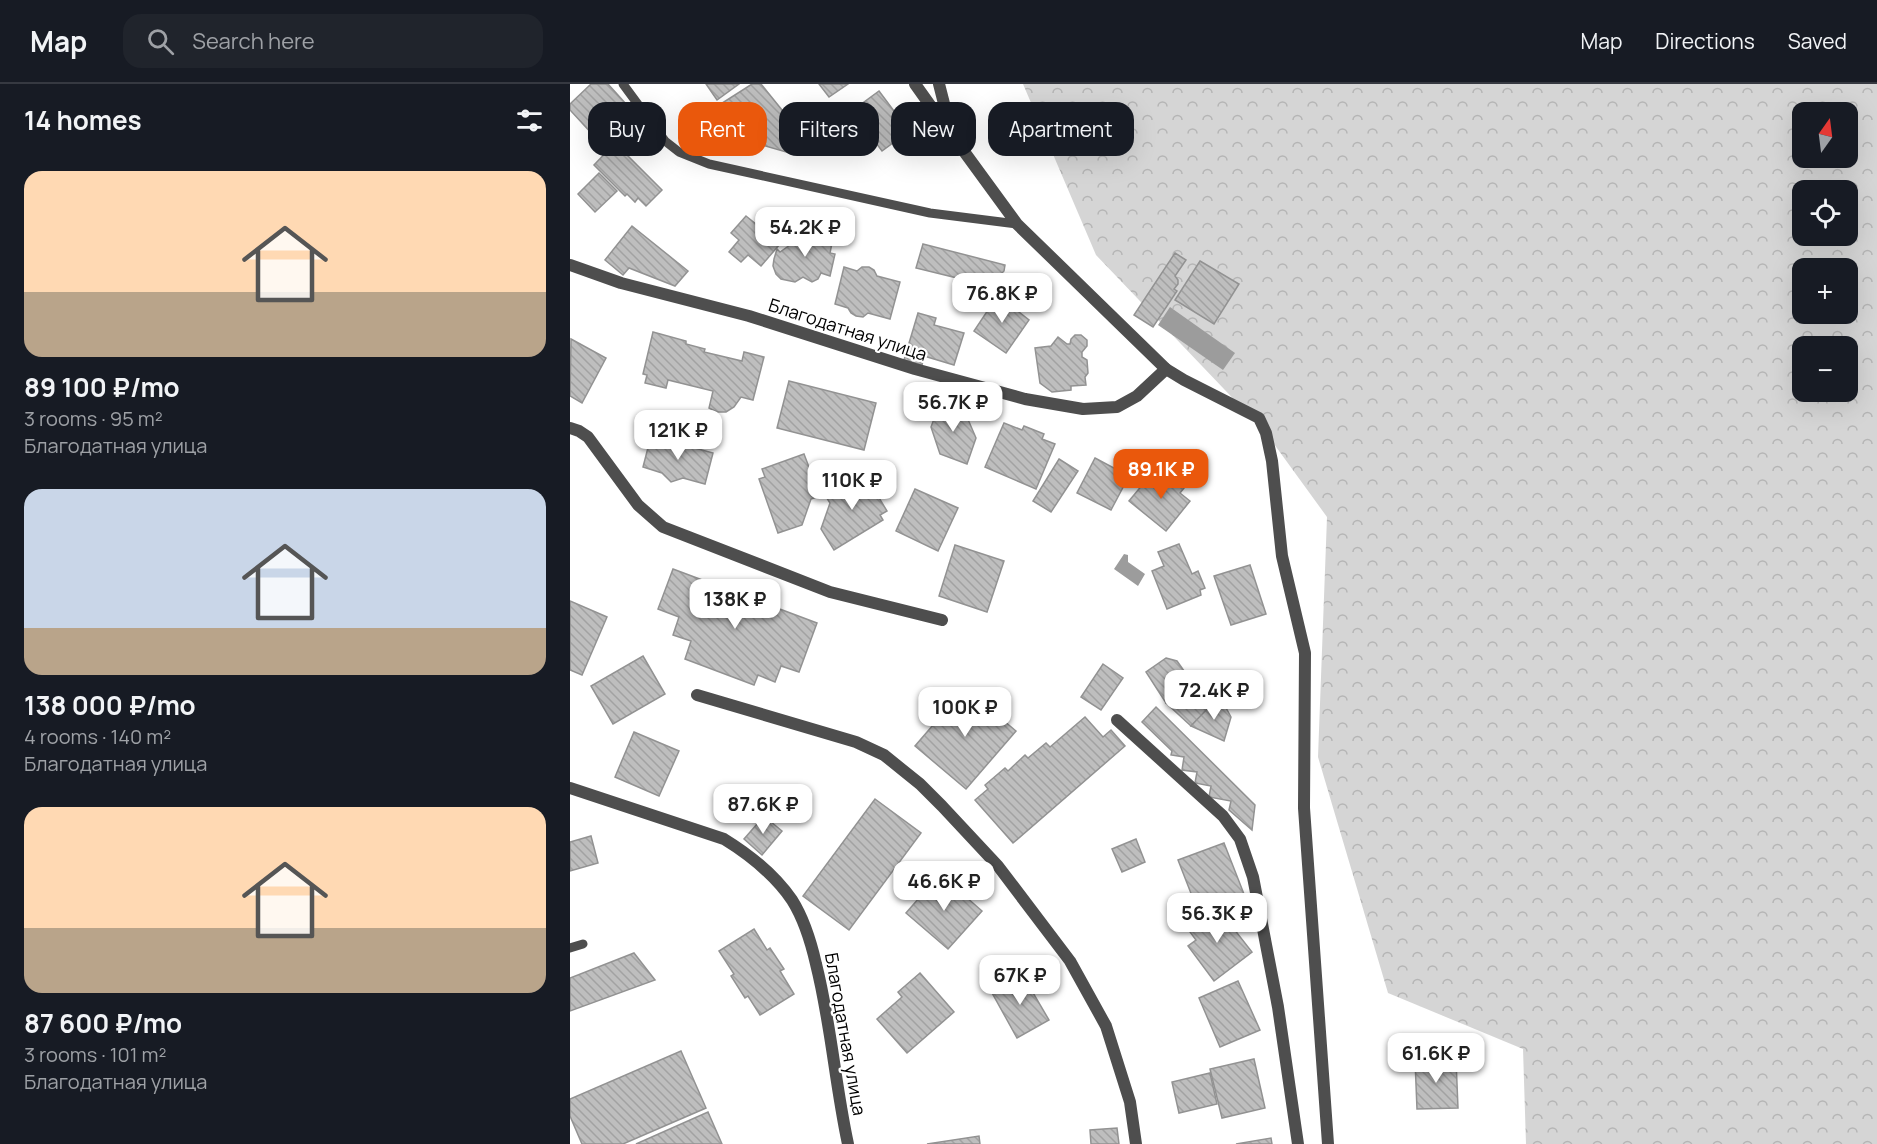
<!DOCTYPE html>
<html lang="en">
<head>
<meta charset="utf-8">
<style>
  :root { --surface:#171b24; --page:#20242c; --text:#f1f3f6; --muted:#9ea1a6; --line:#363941; --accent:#ea580c }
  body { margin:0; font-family:Manrope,sans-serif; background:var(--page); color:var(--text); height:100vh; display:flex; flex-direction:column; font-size:22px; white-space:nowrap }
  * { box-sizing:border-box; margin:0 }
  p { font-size:20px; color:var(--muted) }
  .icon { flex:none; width:33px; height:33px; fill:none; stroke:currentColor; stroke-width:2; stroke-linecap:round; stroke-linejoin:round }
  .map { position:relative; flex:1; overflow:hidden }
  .drawer { display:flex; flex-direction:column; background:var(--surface); width:570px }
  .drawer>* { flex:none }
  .top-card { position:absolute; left:18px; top:18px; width:570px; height:54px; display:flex; gap:12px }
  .needle { width:39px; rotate:14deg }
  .fabs { position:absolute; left:1222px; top:18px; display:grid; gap:12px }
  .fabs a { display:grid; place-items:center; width:66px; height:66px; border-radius:12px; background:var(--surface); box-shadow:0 6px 24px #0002; font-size:30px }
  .price { position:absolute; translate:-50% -51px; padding:0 14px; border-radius:12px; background:#fff; color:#222; font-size:20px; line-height:39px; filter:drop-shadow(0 2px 3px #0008) }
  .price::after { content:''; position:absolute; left:50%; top:36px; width:18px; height:14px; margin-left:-9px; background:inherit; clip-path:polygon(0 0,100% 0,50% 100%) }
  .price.on { background:var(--accent); color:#fff }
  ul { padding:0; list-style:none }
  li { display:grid; align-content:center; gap:12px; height:318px; padding:0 24px }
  li span { display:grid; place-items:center; height:186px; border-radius:18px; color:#555 }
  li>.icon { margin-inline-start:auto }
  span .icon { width:108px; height:108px; fill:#fffc; stroke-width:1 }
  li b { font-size:26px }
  h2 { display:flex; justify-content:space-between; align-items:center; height:72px; padding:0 24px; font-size:26px }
  .chip { padding:0 21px; border-radius:18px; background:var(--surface); box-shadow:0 6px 24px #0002; font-size:21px; line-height:54px }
  .chip.on { background:var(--accent); color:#fff }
  header { display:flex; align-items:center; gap:36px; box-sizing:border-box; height:84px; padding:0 30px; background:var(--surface); border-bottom:2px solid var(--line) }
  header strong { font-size:28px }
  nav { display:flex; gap:33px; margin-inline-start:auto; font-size:21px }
  .search { width:420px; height:54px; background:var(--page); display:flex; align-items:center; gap:15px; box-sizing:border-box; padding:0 21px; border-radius:18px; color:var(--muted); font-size:22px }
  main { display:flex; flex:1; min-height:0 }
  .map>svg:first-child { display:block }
</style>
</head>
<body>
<header>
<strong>Map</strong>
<div class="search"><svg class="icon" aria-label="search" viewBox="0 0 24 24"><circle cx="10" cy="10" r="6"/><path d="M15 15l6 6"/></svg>Search here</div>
<nav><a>Map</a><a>Directions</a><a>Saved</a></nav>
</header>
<main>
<section class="drawer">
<h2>14 homes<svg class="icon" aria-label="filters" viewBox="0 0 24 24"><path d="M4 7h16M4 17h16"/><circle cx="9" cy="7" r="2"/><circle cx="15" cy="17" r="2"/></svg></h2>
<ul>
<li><span style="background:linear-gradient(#ffd9b3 65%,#b9a48a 0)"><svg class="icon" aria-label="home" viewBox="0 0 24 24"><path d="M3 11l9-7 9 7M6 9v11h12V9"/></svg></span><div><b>89 100 ₽/mo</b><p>3 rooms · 95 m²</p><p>Благодатная улица</p></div></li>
<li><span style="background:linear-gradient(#c9d6e8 75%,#b9a48a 0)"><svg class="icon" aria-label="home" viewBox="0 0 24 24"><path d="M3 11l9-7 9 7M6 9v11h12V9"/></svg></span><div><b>138 000 ₽/mo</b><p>4 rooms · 140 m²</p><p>Благодатная улица</p></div></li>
<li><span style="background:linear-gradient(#ffd9b3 65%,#b9a48a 0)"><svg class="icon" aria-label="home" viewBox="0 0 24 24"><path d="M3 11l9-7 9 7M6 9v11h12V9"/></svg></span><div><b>87 600 ₽/mo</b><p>3 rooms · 101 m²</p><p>Благодатная улица</p></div></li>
</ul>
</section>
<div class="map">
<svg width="1307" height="1060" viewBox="0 0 1307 1060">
  <defs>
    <pattern id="forest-crowns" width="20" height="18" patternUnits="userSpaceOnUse" patternTransform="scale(1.5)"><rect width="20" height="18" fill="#d5d5d5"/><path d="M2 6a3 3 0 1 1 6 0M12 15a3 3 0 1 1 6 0" fill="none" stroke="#b5b5b5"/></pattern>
    <pattern id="building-back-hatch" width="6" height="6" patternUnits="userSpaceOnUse" patternTransform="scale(1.5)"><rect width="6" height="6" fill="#bebebe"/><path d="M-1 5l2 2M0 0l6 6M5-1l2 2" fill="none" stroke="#a2a2a2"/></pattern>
  </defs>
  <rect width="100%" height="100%" fill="#fff"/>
  <!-- forest -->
  <path fill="url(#forest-crowns)" fill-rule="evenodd" d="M453,0H1307V1060H956L953,965L818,909L748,673L757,433L696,349L526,171ZM1233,28H1278V74H1233ZM1233,106H1278V152H1233ZM1233,184H1278V230H1233ZM1233,262H1278V308H1233Z"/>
  <!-- water -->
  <g fill="#9c9c9c">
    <path d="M600,223L665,269L653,286L588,241Z"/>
    <path d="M554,470L558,471V478L575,490L568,502L544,485Z"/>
  </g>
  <!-- building -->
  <g fill="url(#building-back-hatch)" stroke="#929292" stroke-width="1.5">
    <path d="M21,0H38L56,20L23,51L0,26V20Z"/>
    <path d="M136,0H169L147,16Z"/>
    <path d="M182,0H191L237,57L223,70L157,51L153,43L156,37L146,23Z"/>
    <path d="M249,0H278L259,13Z"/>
    <path d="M309,7L339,47L312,67L282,27Z"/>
    <path d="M140,30L151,44L126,62L116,48Z"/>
    <path d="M45,59L92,106L76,122L68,114L65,118L57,110L55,112L24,81Z"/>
    <path d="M29,89L47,107L25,128L8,110Z"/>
    <path d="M176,132L186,140L193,132L216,153L191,182L178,171L171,178L159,168L169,156L161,149Z"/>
    <path d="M62,142L118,187L105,202L59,184L53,191L35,176Z"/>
    <path d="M230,146L263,154L260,169L265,170L260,192L251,189L248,195L242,198L233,193L225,198L211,195L206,190L203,182L204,175L207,165L210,168L220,161H227Z"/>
    <path d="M353,160L435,181L434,187L409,213L403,217L398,216L391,195L346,184Z"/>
    <path d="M605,169L616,176L605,192L608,196V200L604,205L607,207L583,243L564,231Z"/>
    <path d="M630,177L669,200L644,240L605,216Z"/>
    <path d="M274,183L287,187L292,183H299L304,186L307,192L330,198L320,235L298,229L293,233L286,232L281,229L278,224L265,220Z"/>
    <path d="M426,214L438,221L442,215L452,222L449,228L459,236L436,269L404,247Z"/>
    <path d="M348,229L366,234L364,241L394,249L384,281L354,272L352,281L334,276Z"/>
    <path d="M83,248L116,257V260L135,265L134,268L172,277L174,268L194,273L183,316L171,313L164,323L156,328H147L139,324L143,307L98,296L96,304L75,299L77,291L73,290Z"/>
    <path d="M505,251H511L517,256V262L512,268V273L517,276L518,289L515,293L516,301L501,302V306L482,308L470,299L465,264L481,262L488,253L497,260H500L501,255Z"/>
    <path d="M1,255L36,274L12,319L0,312Z"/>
    <path d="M219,297L306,319L294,366L207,344Z"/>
    <path d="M370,319L394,326L406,354L397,380L370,370L361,343Z"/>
    <path d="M434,339L452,346L454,342L474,350L472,355L485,360L466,405L415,383Z"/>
    <path d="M81,352L143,369L135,400L113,394L101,398L92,389L73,383Z"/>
    <path d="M234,370L250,412L241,415L232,441L208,449L189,395L195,393L192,385Z"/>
    <path d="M525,374L559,392L541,426L507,409Z"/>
    <path d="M489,375L508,387L481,428L463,417Z"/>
    <path d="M583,388L593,396L598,390L614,404L610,409L620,417L596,447L559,417Z"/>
    <path d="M294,389L317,427L310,431L313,436L264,466L251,445L260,419L255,411Z"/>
    <path d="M345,405L388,424L368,467L326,447Z"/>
    <path d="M609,460L622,490L628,487L635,504L630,506L631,511L597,525L582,487L594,482L588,468Z"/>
    <path d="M385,461L434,477L417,528L369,512Z"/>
    <path d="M680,481L696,530L661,541L644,492Z"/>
    <path d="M103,485L247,539L229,588L211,582L205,598L188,591L184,601L115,575L121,557L103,551L109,533L88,525Z"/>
    <path d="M0,517L37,533L12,591L0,586Z"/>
    <path d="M73,572L95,610L43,640L21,602Z"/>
    <path d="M596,574L607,577L619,594L596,619L576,588Z"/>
    <path d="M533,580L553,594L531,626L511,613Z"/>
    <path d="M617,596L642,620L621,642L596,619Z"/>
    <path d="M395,604L446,647L396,705L345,662Z"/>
    <path d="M640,614L655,622L661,633L654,657L621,642L642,620L639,616Z"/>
    <path d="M586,623L685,721L682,746L659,726L661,717L639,713L641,702L625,699L627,688L612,686L614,673L601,671L602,667L572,638Z"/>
    <path d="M515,633L533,653L541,646L555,662L443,759L405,716L418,705L415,701L435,684L438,687L455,671L458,674L476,659L480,663Z"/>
    <path d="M64,648L109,667L89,712L45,693Z"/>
    <path d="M305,715L351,749L279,846L233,812Z"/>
    <path d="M194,732L212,747L192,771L174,755Z"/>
    <path d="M21,752L28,779L0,787V758Z"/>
    <path d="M566,755L575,778L552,788L542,765Z"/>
    <path d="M654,759L674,810L642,822L641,819L632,822L630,815L624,817L608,776Z"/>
    <path d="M370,790L412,827L378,865L336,829Z"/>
    <path d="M646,822L682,868L644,897L618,862L626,856L617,844Z"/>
    <path d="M184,845L197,866L200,864L214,885L210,887L224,910L190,931L178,912L175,914L161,892L164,890L149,867Z"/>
    <path d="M64,869L85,896L0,927V894Z"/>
    <path d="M350,889L384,928L337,969L307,935L332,913L328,908Z"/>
    <path d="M452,890L479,936L447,954L421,907Z"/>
    <path d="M668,897L690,946L650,963L629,914Z"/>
    <path d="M111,967L136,1024L53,1060H12L0,1032V1015Z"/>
    <path d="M684,975L695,1024L652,1034L640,985Z"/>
    <path d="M886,975L888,1024L847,1025L845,976Z"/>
    <path d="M640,989L647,1020L609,1029L602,998Z"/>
    <path d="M138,1028L152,1060H66Z"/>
    <path d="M547,1044L549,1060H521L520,1046Z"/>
    <path d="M409,1052L410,1060H357Z"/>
    <path d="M701,1054L702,1060H666Z"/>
  </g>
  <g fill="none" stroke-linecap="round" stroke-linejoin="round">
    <!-- lane -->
    <g stroke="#4e4e4e" stroke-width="9">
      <path d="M53,0L95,57L109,68L139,80L360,129L447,140"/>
      <path d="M0,864L13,860"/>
    </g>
    <!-- street -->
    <g stroke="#4e4e4e" stroke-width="12">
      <path d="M345,0L377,45"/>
      <path d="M369,0L382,51L447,140L596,285L614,296L689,334L696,349L702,377L712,472L735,569L734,724L758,1060"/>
      <path d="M0,181L51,199L179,232L345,285L455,315L513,325L547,323L567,312L596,285"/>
      <path d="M0,344L9,347L18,353L68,421L93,443L260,508L372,536"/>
      <path d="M127,611L286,658L314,671L350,700L372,722L428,782L500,877L536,942L560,1018L566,1060"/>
      <path d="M547,636L653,732L670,755L683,793L708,923L728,1060"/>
      <path d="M0,704L154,755C180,771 204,790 222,816C234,835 241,858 246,880C261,939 265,1000 278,1060"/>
    </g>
  </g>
  <g text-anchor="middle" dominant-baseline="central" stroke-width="4.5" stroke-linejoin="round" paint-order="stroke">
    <!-- street labels -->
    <g font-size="18" fill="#000" stroke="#fff">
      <text transform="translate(278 245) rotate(18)">Благодатная улица</text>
      <text transform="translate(276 950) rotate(80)">Благодатная улица</text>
    </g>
  </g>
</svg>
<div class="fabs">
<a><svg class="needle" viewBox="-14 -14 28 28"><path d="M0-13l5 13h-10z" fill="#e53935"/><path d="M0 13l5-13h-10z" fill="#9ea1a6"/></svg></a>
<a><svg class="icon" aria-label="locate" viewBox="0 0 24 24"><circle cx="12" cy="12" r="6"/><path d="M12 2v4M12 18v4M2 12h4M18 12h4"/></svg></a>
<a>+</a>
<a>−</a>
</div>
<b class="price" style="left:235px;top:174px">54.2K ₽</b>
<b class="price" style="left:432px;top:240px">76.8K ₽</b>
<b class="price" style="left:383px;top:349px">56.7K ₽</b>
<b class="price" style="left:108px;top:377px">121K ₽</b>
<b class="price on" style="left:591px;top:416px">89.1K ₽</b>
<b class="price" style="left:282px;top:427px">110K ₽</b>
<b class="price" style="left:165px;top:546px">138K ₽</b>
<b class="price" style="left:644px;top:637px">72.4K ₽</b>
<b class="price" style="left:395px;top:654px">100K ₽</b>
<b class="price" style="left:193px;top:751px">87.6K ₽</b>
<b class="price" style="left:374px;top:828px">46.6K ₽</b>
<b class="price" style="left:647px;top:860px">56.3K ₽</b>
<b class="price" style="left:450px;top:922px">67K ₽</b>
<b class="price" style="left:866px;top:1000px">61.6K ₽</b>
<div class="top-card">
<a class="chip">Buy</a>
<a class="chip on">Rent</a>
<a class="chip">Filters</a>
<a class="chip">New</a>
<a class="chip">Apartment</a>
</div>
</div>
</main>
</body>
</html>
